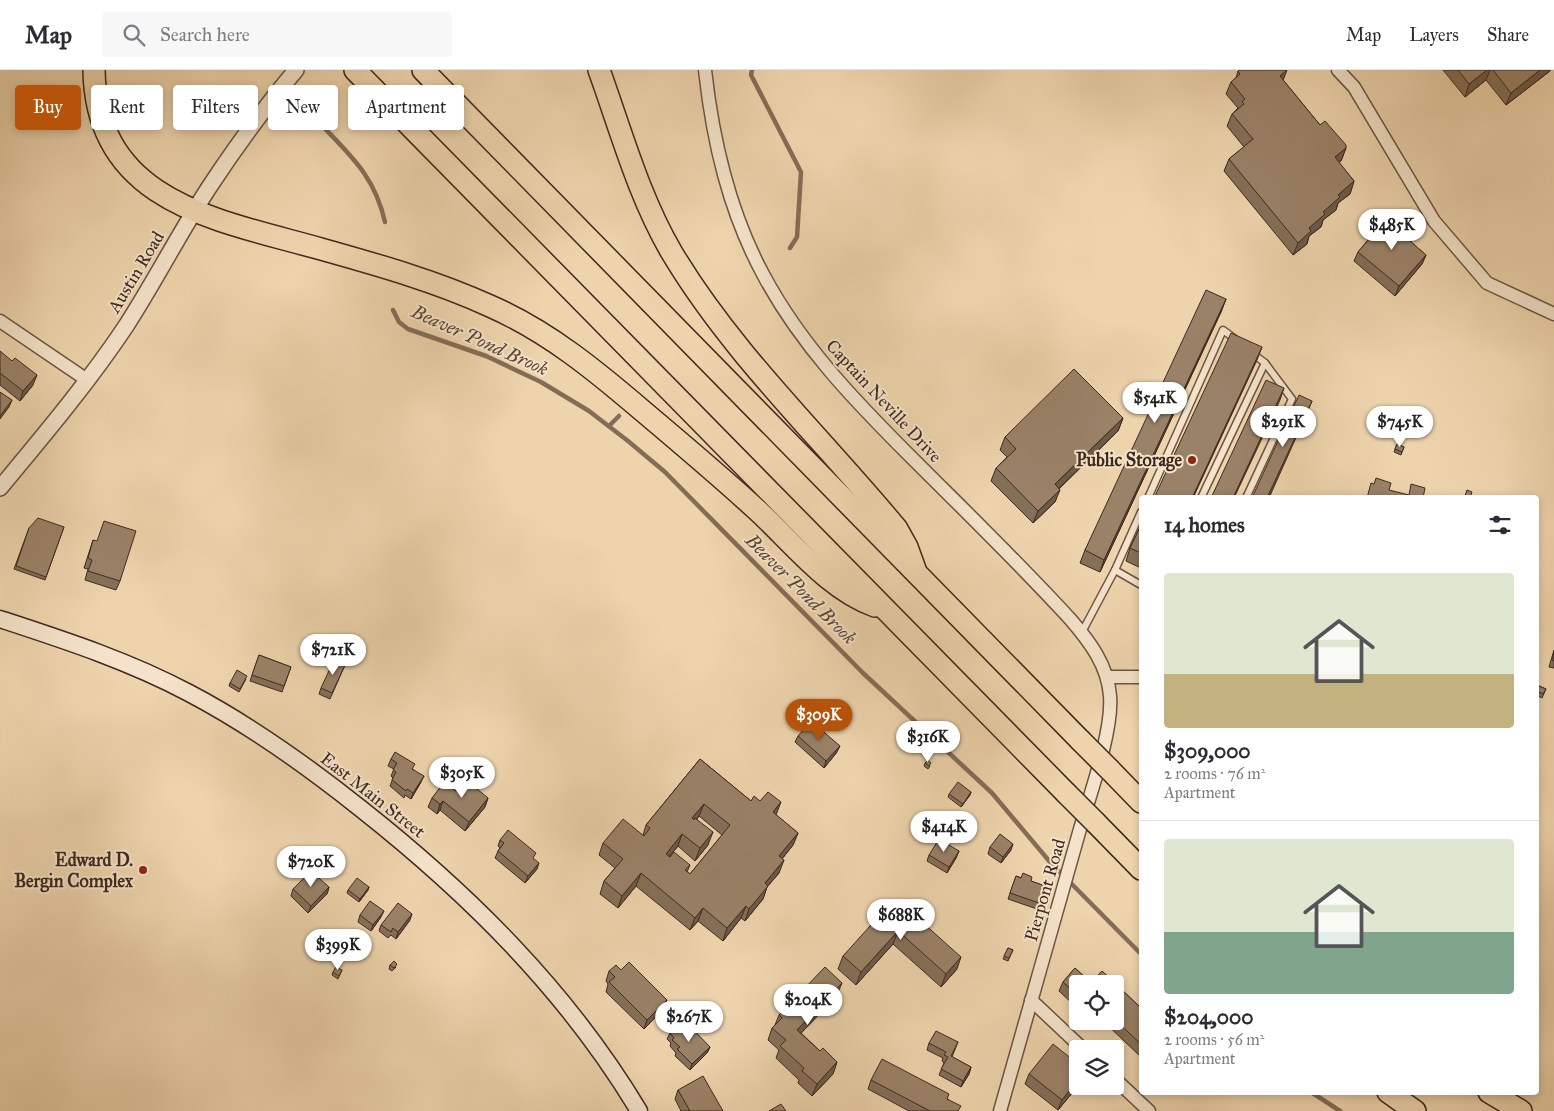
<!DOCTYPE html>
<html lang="en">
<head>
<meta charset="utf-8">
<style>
  :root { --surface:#fff; --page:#f7f7f7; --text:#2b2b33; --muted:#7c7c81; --line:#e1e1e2; --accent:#b45309 }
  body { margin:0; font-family:"IM FELL Great Primer",serif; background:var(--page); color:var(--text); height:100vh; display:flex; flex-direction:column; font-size:19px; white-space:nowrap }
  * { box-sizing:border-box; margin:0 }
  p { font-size:16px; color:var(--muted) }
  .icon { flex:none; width:28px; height:28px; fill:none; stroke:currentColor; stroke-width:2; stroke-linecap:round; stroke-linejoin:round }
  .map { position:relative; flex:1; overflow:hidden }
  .side { position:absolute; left:1139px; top:425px; width:400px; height:600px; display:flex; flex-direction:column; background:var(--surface); border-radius:5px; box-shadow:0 2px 8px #0003 }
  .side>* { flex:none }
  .guide { position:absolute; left:15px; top:15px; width:475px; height:45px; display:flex; gap:10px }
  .tools { position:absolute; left:1069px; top:905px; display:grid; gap:10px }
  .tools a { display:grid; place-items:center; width:55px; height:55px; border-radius:5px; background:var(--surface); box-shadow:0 2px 8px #0003; font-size:25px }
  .price { position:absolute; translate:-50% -42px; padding:0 11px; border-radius:18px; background:#fff; color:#222; font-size:16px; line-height:32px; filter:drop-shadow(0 1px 2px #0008) }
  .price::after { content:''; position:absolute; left:50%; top:30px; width:15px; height:11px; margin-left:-8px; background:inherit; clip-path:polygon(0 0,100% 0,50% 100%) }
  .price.on { background:var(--accent); color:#fff }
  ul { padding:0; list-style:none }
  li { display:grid; align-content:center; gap:10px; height:265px; padding:0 25px }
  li+li { border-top:1px solid var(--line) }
  li span { display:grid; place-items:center; height:155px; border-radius:5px; color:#555 }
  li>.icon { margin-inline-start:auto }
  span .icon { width:90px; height:90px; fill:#fffc; stroke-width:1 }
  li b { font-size:21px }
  h2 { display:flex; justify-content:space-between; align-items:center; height:60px; padding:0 25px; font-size:21px }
  .pill { padding:0 18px; border-radius:5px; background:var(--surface); box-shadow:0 2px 8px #0003; font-size:18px; line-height:45px }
  .pill.on { background:var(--accent); color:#fff }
  header { display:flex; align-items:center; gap:30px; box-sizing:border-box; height:70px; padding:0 25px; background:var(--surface); border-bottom:1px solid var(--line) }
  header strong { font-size:24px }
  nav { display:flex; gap:28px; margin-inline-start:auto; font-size:18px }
  .search { width:350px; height:45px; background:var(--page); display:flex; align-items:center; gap:12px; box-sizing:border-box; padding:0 18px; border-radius:5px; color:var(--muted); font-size:19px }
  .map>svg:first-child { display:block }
</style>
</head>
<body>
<header>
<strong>Map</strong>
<div class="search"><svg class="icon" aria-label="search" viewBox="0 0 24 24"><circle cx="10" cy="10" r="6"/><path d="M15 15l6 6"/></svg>Search here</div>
<nav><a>Map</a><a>Layers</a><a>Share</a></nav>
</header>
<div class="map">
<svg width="1554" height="1041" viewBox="0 0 1554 1041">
  <rect width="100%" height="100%" fill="#eed4ad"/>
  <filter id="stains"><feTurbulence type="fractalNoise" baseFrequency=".004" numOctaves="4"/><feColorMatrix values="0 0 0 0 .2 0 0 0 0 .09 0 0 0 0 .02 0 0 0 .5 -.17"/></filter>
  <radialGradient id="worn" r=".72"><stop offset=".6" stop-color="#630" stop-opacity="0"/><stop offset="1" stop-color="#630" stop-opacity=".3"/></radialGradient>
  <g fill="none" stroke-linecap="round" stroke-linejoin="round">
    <!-- stream -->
    <g stroke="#846d56" stroke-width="4.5">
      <path d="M752,0L751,5L801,102L797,167L790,178"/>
      <path d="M315,48C348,84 374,103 385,152"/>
      <path d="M393,240L399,252L408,259L486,286L541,312L589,341L628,371L665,402L863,603L992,723L1050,792L1141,884"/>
      <path d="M609,356L619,346"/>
      <path d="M1311,1022L1340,1041"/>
    </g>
    <!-- service casing -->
    <g stroke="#6b5441" stroke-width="9">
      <g id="service">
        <path d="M1148,428L1223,260L1235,269"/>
        <path d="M1201,428L1265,293L1252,283"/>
        <path d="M1246,428L1292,329L1265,293"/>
        <path d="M1115,500L1141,515"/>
        <path d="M1082,562L1115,500L1141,442"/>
      </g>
    </g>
    <!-- minor casing -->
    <g stroke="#6b5441" stroke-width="15">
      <g id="minor">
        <path d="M705,0C713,72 729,142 764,206C801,275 854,330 909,385C963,439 1019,493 1071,550C1090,572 1108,596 1110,626C1113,660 1090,725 1080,759C1054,853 1026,947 1000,1041"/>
        <path d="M1338,0L1354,17L1434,151L1487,213L1554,244"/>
        <path d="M0,251L87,310"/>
        <path d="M1107,607H1141"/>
        <path d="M1031,930L1083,979"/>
        <path d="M1115,1009L1149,1041"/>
      </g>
    </g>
    <!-- tertiary casing -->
    <g stroke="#6b5441" stroke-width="18">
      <path id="tertiary" d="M0,418C44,365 88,313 126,256C155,211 179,164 208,119C235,78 264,38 296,0"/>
    </g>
    <!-- secondary casing -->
    <g stroke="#3f291d" stroke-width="19">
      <path id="secondary" d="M0,549C64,570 129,591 189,623C250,655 306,695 360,738C469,824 567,921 639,1041"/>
    </g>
    <!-- motorway casing -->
    <g stroke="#3f291d" stroke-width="24">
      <g id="motorway">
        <path d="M94,0C96,133 218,150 321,179C378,195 435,211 490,236C549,262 596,301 644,342C682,374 720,406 757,440C792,472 829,520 875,536"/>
        <path d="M355,0L1066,723"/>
        <path d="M423,0L1080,670"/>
        <path d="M599,0C621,61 639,127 672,183C733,285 822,368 897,459L907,477L915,499"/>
        <path d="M1110,700L1141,732"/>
        <path d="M1096,753L1141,799"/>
        <path d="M1388,1022L1415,1041"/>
        <path d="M1489,1022L1521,1041"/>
      </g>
    </g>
    <!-- service -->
    <use href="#service" stroke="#f4e3ca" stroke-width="6"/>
    <!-- minor -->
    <use href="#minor" stroke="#f4e3ca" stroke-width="12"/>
    <!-- tertiary -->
    <use href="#tertiary" stroke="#f4e3ca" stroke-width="15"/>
    <!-- secondary -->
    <use href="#secondary" stroke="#f4e3ca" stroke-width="16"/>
    <!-- motorway -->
    <use href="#motorway" stroke="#eed4ad" stroke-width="21"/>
    <!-- motorway-bridge casing -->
    <g stroke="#3f291d" stroke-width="24" stroke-linecap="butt">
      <g id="motorway-bridge">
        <path d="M1080,670L1110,700"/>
        <path d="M1066,723L1096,753"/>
      </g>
    </g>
    <!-- motorway-bridge -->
    <use href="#motorway-bridge" stroke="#eed4ad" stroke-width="21"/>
  </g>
  <!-- wall -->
  <g fill="#847059" stroke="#3f291d" fill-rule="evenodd">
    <path d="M1443,0H1550V1L1506,35L1486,10L1465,27Z"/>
    <path d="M1238,1L1283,10L1320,55L1346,78L1341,91L1339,93L1354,111L1350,124L1338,133L1336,140L1323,150L1321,157L1309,166L1307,174L1293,185L1224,101L1229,89L1244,77L1227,56L1232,44L1238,38L1226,24L1231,12L1236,8Z"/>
    <path d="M1390,154L1401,163L1412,168L1411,172L1426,185L1422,194L1395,226L1354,191L1358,182L1368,170V169L1371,160Z"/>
    <path d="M1226,229L1221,242L1100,502L1080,493L1085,480Z"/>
    <path d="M0,281L33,315L20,331L0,315Z"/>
    <path d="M1123,348L1118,361L1059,419L1055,432L1033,453L991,411L996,398L1007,387L1000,380L1005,367Z"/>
    <path d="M1397,374L1404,377L1401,385L1394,382Z"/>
    <path d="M1141,455V498L1126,491L1130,478Z"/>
    <path d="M64,457L45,510L14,499L29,458Z"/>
    <path d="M93,470L120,511L116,520L85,510L88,499L84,498Z"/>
    <path d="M1554,580V598L1549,597Z"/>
    <path d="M259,585L291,597L282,622L250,611Z"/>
    <path d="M345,595L330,629L319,624L321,618Z"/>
    <path d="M246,609L239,622L229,616L230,613Z"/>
    <path d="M1539,616L1546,619L1542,628L1536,625V623Z"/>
    <path d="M798,666L837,682L824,698L795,672Z"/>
    <path d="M391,689L413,699L421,712L411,729L405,725L404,728L390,716L393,708L391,706L394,699L388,696Z"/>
    <path d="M700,689L751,731L776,745L798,763L793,775L782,789L779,803L767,817L763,829L745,851L741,848L723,871L698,851L690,860L636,816L618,838L600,824L604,811L615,798L599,785L603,773L643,765L646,755ZM699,746L722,765L690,804L687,802L690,795L669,787L678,776L695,791L708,775L697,749Z"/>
    <path d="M925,693L930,696L928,699L924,696Z"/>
    <path d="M446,719L456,721L488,728L485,737L465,761L440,740L437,744L428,737L432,728Z"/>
    <path d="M971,722L970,725L961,737L948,727L949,724Z"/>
    <path d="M500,770L534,789L537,799L525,813L495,788L498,781L500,778L498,776Z"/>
    <path d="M990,777L1011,780L1001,793L988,784Z"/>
    <path d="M959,781L956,788L947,803L927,791L929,785Z"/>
    <path d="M1016,806L1045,816L1037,839L1008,829Z"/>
    <path d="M329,817L327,824L308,843L291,826L293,819Z"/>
    <path d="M369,817L368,820L359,832L347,823L348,820Z"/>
    <path d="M360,845L381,847L371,861L358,852Z"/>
    <path d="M410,850L396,869L391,865L388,868L379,861L381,855Z"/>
    <path d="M886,850L957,899L941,917L893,874L856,915L838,899L843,886Z"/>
    <path d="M1008,878L1013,880L1008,891L1003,889Z"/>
    <path d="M390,895L396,897L392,901L389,899Z"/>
    <path d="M1075,898L1091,913L1102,901L1141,938V987L1103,951H1115V914H1078V934L1075,936L1059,921L1063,912Z"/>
    <path d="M342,900L338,909L332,905L333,902Z"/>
    <path d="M609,901L664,939L644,959L606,922L608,914L606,911Z"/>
    <path d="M837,925L801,963L820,981L837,992L833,1004L812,1026L798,1013L799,1010L776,988L779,980L768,970L772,958L775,955L779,945Z"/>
    <path d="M684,957L710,977L707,983L690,1000L675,986L676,983L670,976L671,973L667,969L670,963Z"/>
    <path d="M958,972L952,987L971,997L969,1004L961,1017L939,1005L944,993L942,991L943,988L927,980L929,973Z"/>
    <path d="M1078,994V1016L1058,1040L1025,1014L1029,1004Z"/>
    <path d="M871,1010L948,1029L959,1041H909L868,1019Z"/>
    <path d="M678,1020L723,1041H681L675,1029Z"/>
  </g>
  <!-- shaded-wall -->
  <g fill="#6c5b49" stroke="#3f291d">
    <path d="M1287,0L1282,13L1280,6Z"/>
    <path d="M1487,0H1490L1486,10L1465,27L1469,14Z"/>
    <path d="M1540,0H1550V1L1506,35L1511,23Z"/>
    <path d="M1346,78L1341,91L1330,100L1335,87Z"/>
    <path d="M1354,111L1350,124L1338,133L1336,140L1323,150L1321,157L1309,166L1307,174L1293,185L1298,173L1309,158L1338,125Z"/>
    <path d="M1426,185L1422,194L1395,226L1399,216Z"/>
    <path d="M1226,229L1221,242L1100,502L1104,490Z"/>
    <path d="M1262,277L1257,290L1193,428H1192Z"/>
    <path d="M37,305L33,315L20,331L23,321Z"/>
    <path d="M1284,318L1280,330L1234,428H1233Z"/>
    <path d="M12,330L9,337L0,349V346Z"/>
    <path d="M1312,331L1307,343L1269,428H1267Z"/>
    <path d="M1123,348L1118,361L1050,427L1055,414Z"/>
    <path d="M1060,420L1055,432L1033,453L1038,441Z"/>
    <path d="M840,676L837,682L824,698L826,691Z"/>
    <path d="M424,706L421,712L411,729L413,723Z"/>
    <path d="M971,722L970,725L961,737Z"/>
    <path d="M488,728L485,737L465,761L469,752Z"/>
    <path d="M443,731L440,740L437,744L440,734Z"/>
    <path d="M781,732L776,745L773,742Z"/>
    <path d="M704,734L699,746L687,761L692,748Z"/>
    <path d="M713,762L708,775L695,791L700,778Z"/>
    <path d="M798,763L793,775L774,799L779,786Z"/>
    <path d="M682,764L678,776L661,796L666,784Z"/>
    <path d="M1013,774L1011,780L1001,793L1003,787Z"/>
    <path d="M959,781L956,788L947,803L949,797Z"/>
    <path d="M784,790L779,803L767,817L763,829L745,851L749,839L765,813Z"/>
    <path d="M539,793L537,799L525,813L528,806Z"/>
    <path d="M641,803L636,816L618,838L622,826Z"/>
    <path d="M329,817L327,824L308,843L311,836Z"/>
    <path d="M369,817L368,820L359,832L360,829Z"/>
    <path d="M746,836L741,848L723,871L727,858Z"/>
    <path d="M703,838L698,851L690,860L695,848Z"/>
    <path d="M384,841L381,847L371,861L373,855Z"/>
    <path d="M412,844L410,850L396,869L398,862Z"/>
    <path d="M898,861L893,874L856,915L861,902Z"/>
    <path d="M961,887L957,899L941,917L946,904Z"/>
    <path d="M842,913L837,925L793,972L797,960Z"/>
    <path d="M667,930L664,939L644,959L647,950Z"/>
    <path d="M710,977L707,983L690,1000L692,994Z"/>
    <path d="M837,992L833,1004L812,1026L817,1014Z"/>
    <path d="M971,997L969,1004L961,1017L963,1011Z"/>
    <path d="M1078,1010V1016L1058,1040L1062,1030Z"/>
  </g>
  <!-- building -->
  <g fill="#9a8268" stroke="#3f291d" fill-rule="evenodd">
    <path d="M1240,0H1287L1280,6L1320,55L1325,51L1346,75V78L1335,87L1354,111L1338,125L1340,127L1323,142L1325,144L1309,158L1311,161L1298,173L1229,89L1253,69L1232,44L1244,34L1242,32L1245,29L1231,12L1240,4L1238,1Z"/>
    <path d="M1458,0H1487L1469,14Z"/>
    <path d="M1493,0H1540L1511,23Z"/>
    <path d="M1384,144L1389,148L1390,154L1401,163L1406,162L1412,168L1410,171L1426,185L1399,216L1358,182L1375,162L1371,160Z"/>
    <path d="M1206,220L1226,229L1104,490L1085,480Z"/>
    <path d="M1231,263L1262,277L1192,428H1154Z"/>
    <path d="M0,281L12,291L15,288L37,305L23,321L0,303Z"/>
    <path d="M1074,299L1123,348L1055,414L1060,420L1038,441L996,398L1016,379L1005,367Z"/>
    <path d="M1266,310L1284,318L1233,428H1211Z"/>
    <path d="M0,322L12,330L0,346Z"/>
    <path d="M1299,325L1312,331L1267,428H1252Z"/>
    <path d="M1397,374L1404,377L1402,382L1395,379Z"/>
    <path d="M1376,408L1391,413L1389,420L1409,425L1411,414L1425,418L1423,428H1367L1371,413L1374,414Z"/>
    <path d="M1467,420L1472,422L1470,428L1465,426Z"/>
    <path d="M38,448L64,457L46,507L16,496L29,458Z"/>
    <path d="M104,451L136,461L120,511L88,501L92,490L88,488L93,470L97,471Z"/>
    <path d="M1141,455V483L1130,478Z"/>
    <path d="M1554,582V591L1552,590Z"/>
    <path d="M259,585L291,597L284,616L252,605Z"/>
    <path d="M334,590L345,595L332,623L321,618Z"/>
    <path d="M237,600L247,606L240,619L230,613Z"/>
    <path d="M1539,616L1546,619L1543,624L1537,621Z"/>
    <path d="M811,651L840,676L826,691L798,666Z"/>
    <path d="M395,682L415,694L412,699L424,706L413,723L407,719L406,721L392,710L396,702L393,700L397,693L391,689Z"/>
    <path d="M700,689L751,731L754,726L760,731L768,722L781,732L773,742L798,763L779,786L784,790L765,813L768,816L749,839L746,836L727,858L703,838L695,848L641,803L622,826L604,811L623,789L603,773L623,749L644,766L650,758L646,755ZM704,734L730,755L690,804L685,800L690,795L674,782L670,787L666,784L682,764L700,778L713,762L695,748L694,750L692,748Z"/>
    <path d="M928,690L931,693L929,696L925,693Z"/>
    <path d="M465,709L488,728L469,752L443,731L440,734L432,728L442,715L446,719L448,716L456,721Z"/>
    <path d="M958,712L971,722L963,734L949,724Z"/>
    <path d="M508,760L536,783L533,788L539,793L528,806L498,781L504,773L500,770Z"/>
    <path d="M1000,764L1013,774L1003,787L990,777Z"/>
    <path d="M939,769L959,781L949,797L929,785Z"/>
    <path d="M311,801L329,817L311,836L293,819Z"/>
    <path d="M1023,803L1032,807L1031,811L1045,816L1039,833L1010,823L1016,806L1021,808Z"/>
    <path d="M357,808L369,817L360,829L348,820Z"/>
    <path d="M370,831L384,841L373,855L360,845Z"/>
    <path d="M398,833L412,844L398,862L393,858L391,862L381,855Z"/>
    <path d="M898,836L909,846L912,843L961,887L946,904L898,861L861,902L843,886L880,845L886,850Z"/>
    <path d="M1008,878L1013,880L1009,888L1004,886Z"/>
    <path d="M394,891L397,894L394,898L390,895Z"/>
    <path d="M629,892L667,930L647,950L609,912L615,907L609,901L616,895L621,900Z"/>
    <path d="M336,897L342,900L339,906L333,902Z"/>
    <path d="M825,897L842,913L797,960L820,981L823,978L837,992L817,1014L802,1001L804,998L780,976L786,970L772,958L782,948L779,945Z"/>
    <path d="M1075,898L1091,913L1102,901L1141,938V974L1115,950V914H1078V926L1063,912Z"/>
    <path d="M680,953L684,957L688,954L710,977L692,994L677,979L680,977L672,970L674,968L670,963Z"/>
    <path d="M936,961L958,972L951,986L971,997L963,1011L941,999L948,987L944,985L946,982L929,973Z"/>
    <path d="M1053,974L1078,994V1010L1062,1030L1029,1004Z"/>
    <path d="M882,989L949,1024L947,1029L961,1036L958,1041H930L871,1010Z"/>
    <path d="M703,1006L723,1041H690L678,1020Z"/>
    <path d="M781,1034L786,1041H769Z"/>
  </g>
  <!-- markers -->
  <g fill="#8f2418" stroke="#f4e3ca" stroke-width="2">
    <circle cx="1192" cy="390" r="5"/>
    <circle cx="143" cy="800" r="5"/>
  </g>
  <g text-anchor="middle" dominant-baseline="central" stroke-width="4" stroke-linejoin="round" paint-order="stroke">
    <!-- street labels -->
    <g font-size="18" fill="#3f291d" stroke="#f4e3ca">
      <text transform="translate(136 202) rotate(-59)">Austin Road</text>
      <text transform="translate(884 331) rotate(47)">Captain Neville Drive</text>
      <text transform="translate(373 725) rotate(38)">East Main Street</text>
      <text transform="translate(1045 820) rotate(-74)">Pierpont Road</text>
    </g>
    <!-- poi labels -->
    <g font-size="18" font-weight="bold" fill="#3f291d" stroke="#f4e3ca" text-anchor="end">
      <text x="1182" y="390">Public Storage</text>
      <text x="133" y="790">Edward D.<tspan x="133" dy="21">Bergin Complex</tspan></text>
    </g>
    <!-- water labels -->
    <g font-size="19" font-style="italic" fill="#5c4535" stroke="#f4e3ca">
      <text transform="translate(480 270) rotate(24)">Beaver Pond Brook</text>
      <text transform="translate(801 519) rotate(45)">Beaver Pond Brook</text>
    </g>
  </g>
  <rect width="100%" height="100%" filter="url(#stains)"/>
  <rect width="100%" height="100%" fill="url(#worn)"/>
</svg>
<div class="tools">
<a><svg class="icon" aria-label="locate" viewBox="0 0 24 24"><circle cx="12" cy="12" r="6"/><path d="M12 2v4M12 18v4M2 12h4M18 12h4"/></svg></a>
<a><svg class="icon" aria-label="layers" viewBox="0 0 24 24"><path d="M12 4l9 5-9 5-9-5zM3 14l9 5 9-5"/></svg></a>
</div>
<b class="price" style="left:1392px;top:181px">$485K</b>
<b class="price" style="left:1155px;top:354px">$541K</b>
<b class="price" style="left:1283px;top:378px">$291K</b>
<b class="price" style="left:1400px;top:378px">$745K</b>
<b class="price" style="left:333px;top:606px">$721K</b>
<b class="price on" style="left:819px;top:671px">$309K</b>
<b class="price" style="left:928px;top:693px">$316K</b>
<b class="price" style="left:462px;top:729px">$305K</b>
<b class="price" style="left:944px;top:783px">$414K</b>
<b class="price" style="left:311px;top:818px">$720K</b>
<b class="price" style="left:901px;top:871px">$688K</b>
<b class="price" style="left:338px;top:901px">$399K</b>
<b class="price" style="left:808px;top:956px">$204K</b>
<b class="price" style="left:689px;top:973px">$267K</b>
<div class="guide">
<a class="pill on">Buy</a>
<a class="pill">Rent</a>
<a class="pill">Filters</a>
<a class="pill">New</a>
<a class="pill">Apartment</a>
</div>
<section class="side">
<h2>14 homes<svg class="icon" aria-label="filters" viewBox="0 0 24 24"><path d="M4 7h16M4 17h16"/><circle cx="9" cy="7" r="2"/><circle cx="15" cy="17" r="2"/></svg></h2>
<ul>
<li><span style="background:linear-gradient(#dfe7d0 65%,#c2b280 0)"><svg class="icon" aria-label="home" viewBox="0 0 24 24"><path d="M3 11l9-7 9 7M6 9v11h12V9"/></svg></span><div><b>$309,000</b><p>2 rooms · 76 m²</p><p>Apartment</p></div></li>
<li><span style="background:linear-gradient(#dfe7d0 60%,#7fa58c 0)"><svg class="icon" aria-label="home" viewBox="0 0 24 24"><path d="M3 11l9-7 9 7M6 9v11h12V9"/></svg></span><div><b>$204,000</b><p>2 rooms · 56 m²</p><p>Apartment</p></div></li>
</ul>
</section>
</div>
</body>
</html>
